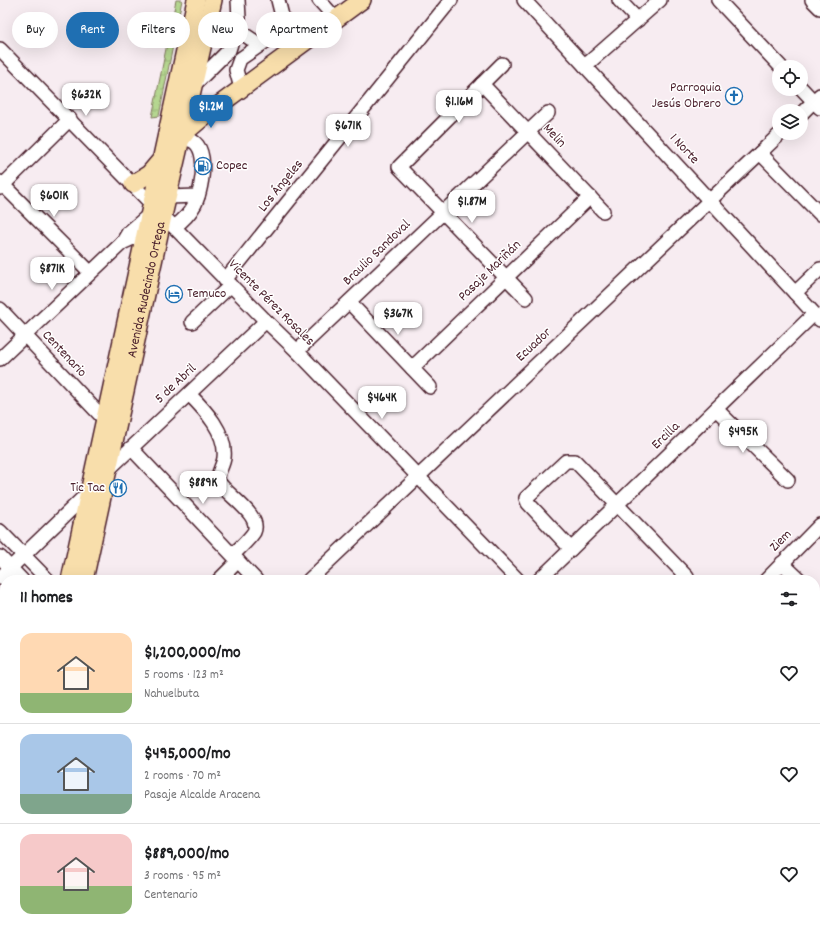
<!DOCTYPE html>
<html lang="en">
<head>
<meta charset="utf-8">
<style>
  :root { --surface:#fff; --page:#f2f2f2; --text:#202124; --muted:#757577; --line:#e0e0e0; --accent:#1f6fb2 }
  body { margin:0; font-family:Dekko,sans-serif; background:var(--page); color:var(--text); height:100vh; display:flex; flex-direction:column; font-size:15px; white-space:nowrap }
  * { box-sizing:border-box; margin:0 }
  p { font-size:13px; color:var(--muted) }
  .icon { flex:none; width:22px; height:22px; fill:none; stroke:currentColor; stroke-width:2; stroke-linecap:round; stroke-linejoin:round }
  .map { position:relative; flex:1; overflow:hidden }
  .sheet { position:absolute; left:0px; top:575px; width:820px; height:356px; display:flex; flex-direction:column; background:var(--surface); border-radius:16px 16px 0 0; box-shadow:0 4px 16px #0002 }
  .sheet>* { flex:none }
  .banner { position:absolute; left:12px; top:12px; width:400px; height:36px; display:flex; gap:8px }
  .fabs { position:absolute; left:772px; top:60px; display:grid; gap:8px }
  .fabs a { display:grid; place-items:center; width:36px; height:36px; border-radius:50%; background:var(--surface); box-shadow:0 4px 16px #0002; font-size:20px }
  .price { position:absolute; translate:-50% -34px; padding:0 9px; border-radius:8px; background:#fff; color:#222; font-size:13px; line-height:26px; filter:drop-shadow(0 1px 2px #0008) }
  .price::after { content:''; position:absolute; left:50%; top:24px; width:12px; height:9px; margin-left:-6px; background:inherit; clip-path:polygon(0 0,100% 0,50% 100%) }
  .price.current { background:var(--accent); color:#fff }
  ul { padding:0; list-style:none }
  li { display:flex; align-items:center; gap:12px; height:100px; padding:0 20px }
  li+li { border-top:1px solid var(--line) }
  li span { display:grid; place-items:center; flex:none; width:112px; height:80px; border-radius:12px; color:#555 }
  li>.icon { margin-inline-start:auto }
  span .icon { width:48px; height:48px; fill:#fffc; stroke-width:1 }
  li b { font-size:17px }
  h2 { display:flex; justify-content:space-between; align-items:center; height:48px; padding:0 20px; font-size:17px }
  .chip { padding:0 14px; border-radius:18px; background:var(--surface); box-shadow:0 4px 16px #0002; font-size:14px; line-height:36px }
  .chip.current { background:var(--accent); color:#fff }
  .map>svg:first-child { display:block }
</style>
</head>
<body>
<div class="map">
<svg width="820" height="931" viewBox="0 0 820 931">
  <defs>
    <pattern id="wetland-marsh" width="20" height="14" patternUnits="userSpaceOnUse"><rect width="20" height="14" fill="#b5d690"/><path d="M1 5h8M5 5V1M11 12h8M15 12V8" fill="none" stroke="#9db77c"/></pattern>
  </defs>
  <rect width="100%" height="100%" fill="#f7ecf1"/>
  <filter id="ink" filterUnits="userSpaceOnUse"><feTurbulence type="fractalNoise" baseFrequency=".025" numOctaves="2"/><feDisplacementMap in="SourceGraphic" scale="8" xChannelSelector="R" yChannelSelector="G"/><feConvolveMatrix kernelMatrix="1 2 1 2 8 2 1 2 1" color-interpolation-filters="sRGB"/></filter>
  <g filter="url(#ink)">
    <!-- wetland -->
    <path fill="url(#wetland-marsh)" stroke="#807a5e" d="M176,0H182L159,116L152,117Z"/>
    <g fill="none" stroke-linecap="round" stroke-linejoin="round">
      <!-- minor casing -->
      <g stroke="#4a1f2b" stroke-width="16">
        <g id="minor">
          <path d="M278,0L282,16L278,35"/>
          <path d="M319,0L336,19"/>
          <path d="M524,0L820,320"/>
          <path d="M619,0L638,20"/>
          <path d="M718,0L781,67"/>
          <path d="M812,0L820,8"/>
          <path d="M236,29L260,45"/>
          <path d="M0,49L266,321L297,351L518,580"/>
          <path d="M502,64L399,167L526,298"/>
          <path d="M585,66L660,0"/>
          <path d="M482,84L603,211"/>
          <path d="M194,85L229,50L239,18L238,0"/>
          <path d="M241,88L236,70L240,59L275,35H282L301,44"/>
          <path d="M801,88L820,108"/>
          <path d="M801,114L820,95"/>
          <path d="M760,153L820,214"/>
          <path d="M0,182L90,272"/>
          <path d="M0,188L70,119"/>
          <path d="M168,197L198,196"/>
          <path d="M174,227C183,221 190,213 195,204C203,188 212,134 181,140"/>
          <path d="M122,243L128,233L150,214"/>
          <path d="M225,280L451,0"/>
          <path d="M795,293L820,269"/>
          <path d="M349,302L430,387"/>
          <path d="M0,309L105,420"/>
          <path d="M192,322L231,285"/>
          <path d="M297,351L548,113"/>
          <path d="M0,359L122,243L133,238L144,240"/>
          <path d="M412,368L590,197"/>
          <path d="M189,394C205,410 227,433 224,458C223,466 217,473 218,481C226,495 262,515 254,532C249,540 239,548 233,555"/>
          <path d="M716,409L788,480"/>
          <path d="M131,448L256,580"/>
          <path d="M109,469L266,321"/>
          <path d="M0,531L48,580"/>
          <path d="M571,549L528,503L526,498L566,461H575L687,577"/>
          <path d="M0,557L22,580"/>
          <path d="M782,563L800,580"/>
          <path d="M0,578L90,491"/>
          <path d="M219,580L238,561"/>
          <path d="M309,580L781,133"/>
          <path d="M539,580L814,314"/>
          <path d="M766,580L820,525"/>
          <path d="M815,595L820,600"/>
          <path d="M815,726L820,721"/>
          <path d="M0,744L5,749"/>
          <path d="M815,777H816"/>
          <path d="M0,790L5,786"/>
          <path d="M815,845L820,840"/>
          <path d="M815,891L820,896"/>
          <path d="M79,926L84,931"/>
          <path d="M353,926L358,931"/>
          <path d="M586,926L591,931"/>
          <path d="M167,931L172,926"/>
          <path d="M402,931L407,926"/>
          <path d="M630,931L635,926"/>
        </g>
      </g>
      <!-- major casing -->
      <g stroke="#4a1f2b" stroke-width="20">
        <g id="major">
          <path d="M182,138L188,130L208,113L362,0"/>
          <path d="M133,184L149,174L160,161"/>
          <path d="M70,580L196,0"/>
          <path id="s1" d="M84,580L163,216L213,0"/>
          <path d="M0,904L5,879"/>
          <path d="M369,926L374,931"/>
          <path d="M7,931L9,926"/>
        </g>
      </g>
      <!-- minor -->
      <use href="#minor" stroke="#fff" stroke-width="13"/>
      <!-- major -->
      <use href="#major" stroke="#f8deab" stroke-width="17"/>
    </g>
  </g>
  <!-- icons -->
  <defs>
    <g id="church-ring" transform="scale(0.9)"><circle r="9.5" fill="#fff" stroke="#1f6fb2" stroke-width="1.5"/><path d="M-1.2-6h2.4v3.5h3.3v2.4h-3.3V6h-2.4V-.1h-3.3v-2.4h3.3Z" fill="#1f6fb2"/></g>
    <g id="fuel-ring" transform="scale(0.9)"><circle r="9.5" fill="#fff" stroke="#1f6fb2" stroke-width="1.5"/><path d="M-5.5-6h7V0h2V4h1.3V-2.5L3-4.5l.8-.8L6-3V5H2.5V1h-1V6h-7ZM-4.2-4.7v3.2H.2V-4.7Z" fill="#1f6fb2"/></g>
    <g id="hotel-ring" transform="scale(0.9)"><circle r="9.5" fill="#fff" stroke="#1f6fb2" stroke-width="1.5"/><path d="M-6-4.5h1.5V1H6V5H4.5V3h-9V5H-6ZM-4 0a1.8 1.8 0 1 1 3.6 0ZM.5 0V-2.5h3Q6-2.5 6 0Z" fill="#1f6fb2"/></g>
    <g id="restaurant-ring" transform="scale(0.9)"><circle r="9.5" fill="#fff" stroke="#1f6fb2" stroke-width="1.5"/><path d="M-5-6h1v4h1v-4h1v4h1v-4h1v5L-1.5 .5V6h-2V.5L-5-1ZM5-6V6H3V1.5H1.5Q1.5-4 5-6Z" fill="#1f6fb2"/></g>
  </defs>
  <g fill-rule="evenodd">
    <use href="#church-ring" x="734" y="96"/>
    <use href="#fuel-ring" x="203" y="166"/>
    <use href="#hotel-ring" x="174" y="294"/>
    <use href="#restaurant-ring" x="118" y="488"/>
  </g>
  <g text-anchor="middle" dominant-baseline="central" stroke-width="3" stroke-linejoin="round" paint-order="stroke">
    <!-- poi labels -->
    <g font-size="14" fill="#4a1f2b" stroke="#fff" text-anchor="end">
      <text x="721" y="88">Parroquia<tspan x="721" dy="16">Jesús Obrero</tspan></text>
      <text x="216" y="166" text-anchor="start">Copec</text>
      <text x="187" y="294" text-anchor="start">Temuco</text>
      <text x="105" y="488">Tic Tac</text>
    </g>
    <!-- street labels -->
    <g font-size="14" fill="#4a1f2b" stroke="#fff">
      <text transform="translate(554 136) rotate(47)">Melin</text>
      <text transform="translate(684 149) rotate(47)">1 Norte</text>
      <text transform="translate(281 186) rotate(-51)">Los Ángeles</text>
      <text transform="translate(377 253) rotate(-44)">Braulio Sandoval</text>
      <text transform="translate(490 271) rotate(-44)">Pasaje Mariñán</text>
      <text stroke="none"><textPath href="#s1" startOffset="297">Avenida Rudecindo Ortega</textPath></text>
      <text transform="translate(271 303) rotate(45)">Vicente Pérez Rosales</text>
      <text transform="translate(534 345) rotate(-43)">Ecuador</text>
      <text transform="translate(64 354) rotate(47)">Centenario</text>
      <text transform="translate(176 384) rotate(-43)">5 de Abril</text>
      <text transform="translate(666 436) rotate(-44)">Ercilla</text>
      <text transform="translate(781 541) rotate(-45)">Ziem</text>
    </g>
  </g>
</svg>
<div class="fabs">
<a><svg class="icon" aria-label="locate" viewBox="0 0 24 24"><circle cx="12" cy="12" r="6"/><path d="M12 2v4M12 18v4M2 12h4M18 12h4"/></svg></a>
<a><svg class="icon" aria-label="layers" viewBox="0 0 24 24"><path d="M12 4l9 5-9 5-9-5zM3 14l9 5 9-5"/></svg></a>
</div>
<b class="price" style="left:86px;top:117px">$632K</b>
<b class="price" style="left:459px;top:124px">$1.16M</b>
<b class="price current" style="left:211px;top:129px">$1.2M</b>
<b class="price" style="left:348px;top:148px">$671K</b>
<b class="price" style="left:54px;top:218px">$601K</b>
<b class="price" style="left:472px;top:224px">$1.87M</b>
<b class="price" style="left:52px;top:291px">$871K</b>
<b class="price" style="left:398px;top:336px">$367K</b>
<b class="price" style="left:382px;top:420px">$464K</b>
<b class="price" style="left:743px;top:454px">$495K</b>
<b class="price" style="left:203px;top:505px">$889K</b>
<div class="banner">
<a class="chip">Buy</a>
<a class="chip current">Rent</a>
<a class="chip">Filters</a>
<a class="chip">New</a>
<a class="chip">Apartment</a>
</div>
<section class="sheet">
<h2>11 homes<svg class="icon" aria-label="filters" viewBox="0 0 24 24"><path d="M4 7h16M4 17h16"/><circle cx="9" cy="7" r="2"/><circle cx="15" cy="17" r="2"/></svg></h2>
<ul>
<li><span style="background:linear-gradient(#ffd9b3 75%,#8fb573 0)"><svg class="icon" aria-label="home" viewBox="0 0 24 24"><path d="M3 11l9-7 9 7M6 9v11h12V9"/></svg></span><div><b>$1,200,000/mo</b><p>5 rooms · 123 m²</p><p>Nahuelbuta</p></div><svg class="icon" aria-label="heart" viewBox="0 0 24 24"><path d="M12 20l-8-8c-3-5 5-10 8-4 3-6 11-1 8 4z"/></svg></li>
<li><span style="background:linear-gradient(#a9c7e8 75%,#7fa58c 0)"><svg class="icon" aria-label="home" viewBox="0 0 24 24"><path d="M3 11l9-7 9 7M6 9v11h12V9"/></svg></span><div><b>$495,000/mo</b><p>2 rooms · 70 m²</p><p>Pasaje Alcalde Aracena</p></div><svg class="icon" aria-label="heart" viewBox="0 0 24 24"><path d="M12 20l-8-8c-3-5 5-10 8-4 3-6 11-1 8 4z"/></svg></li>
<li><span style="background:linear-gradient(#f6c9c9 65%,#8fb573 0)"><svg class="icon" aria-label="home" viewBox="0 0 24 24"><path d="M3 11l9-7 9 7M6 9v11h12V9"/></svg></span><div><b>$889,000/mo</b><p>3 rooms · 95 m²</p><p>Centenario</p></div><svg class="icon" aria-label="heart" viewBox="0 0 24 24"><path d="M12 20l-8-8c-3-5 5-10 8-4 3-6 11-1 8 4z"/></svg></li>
</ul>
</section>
</div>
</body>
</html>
